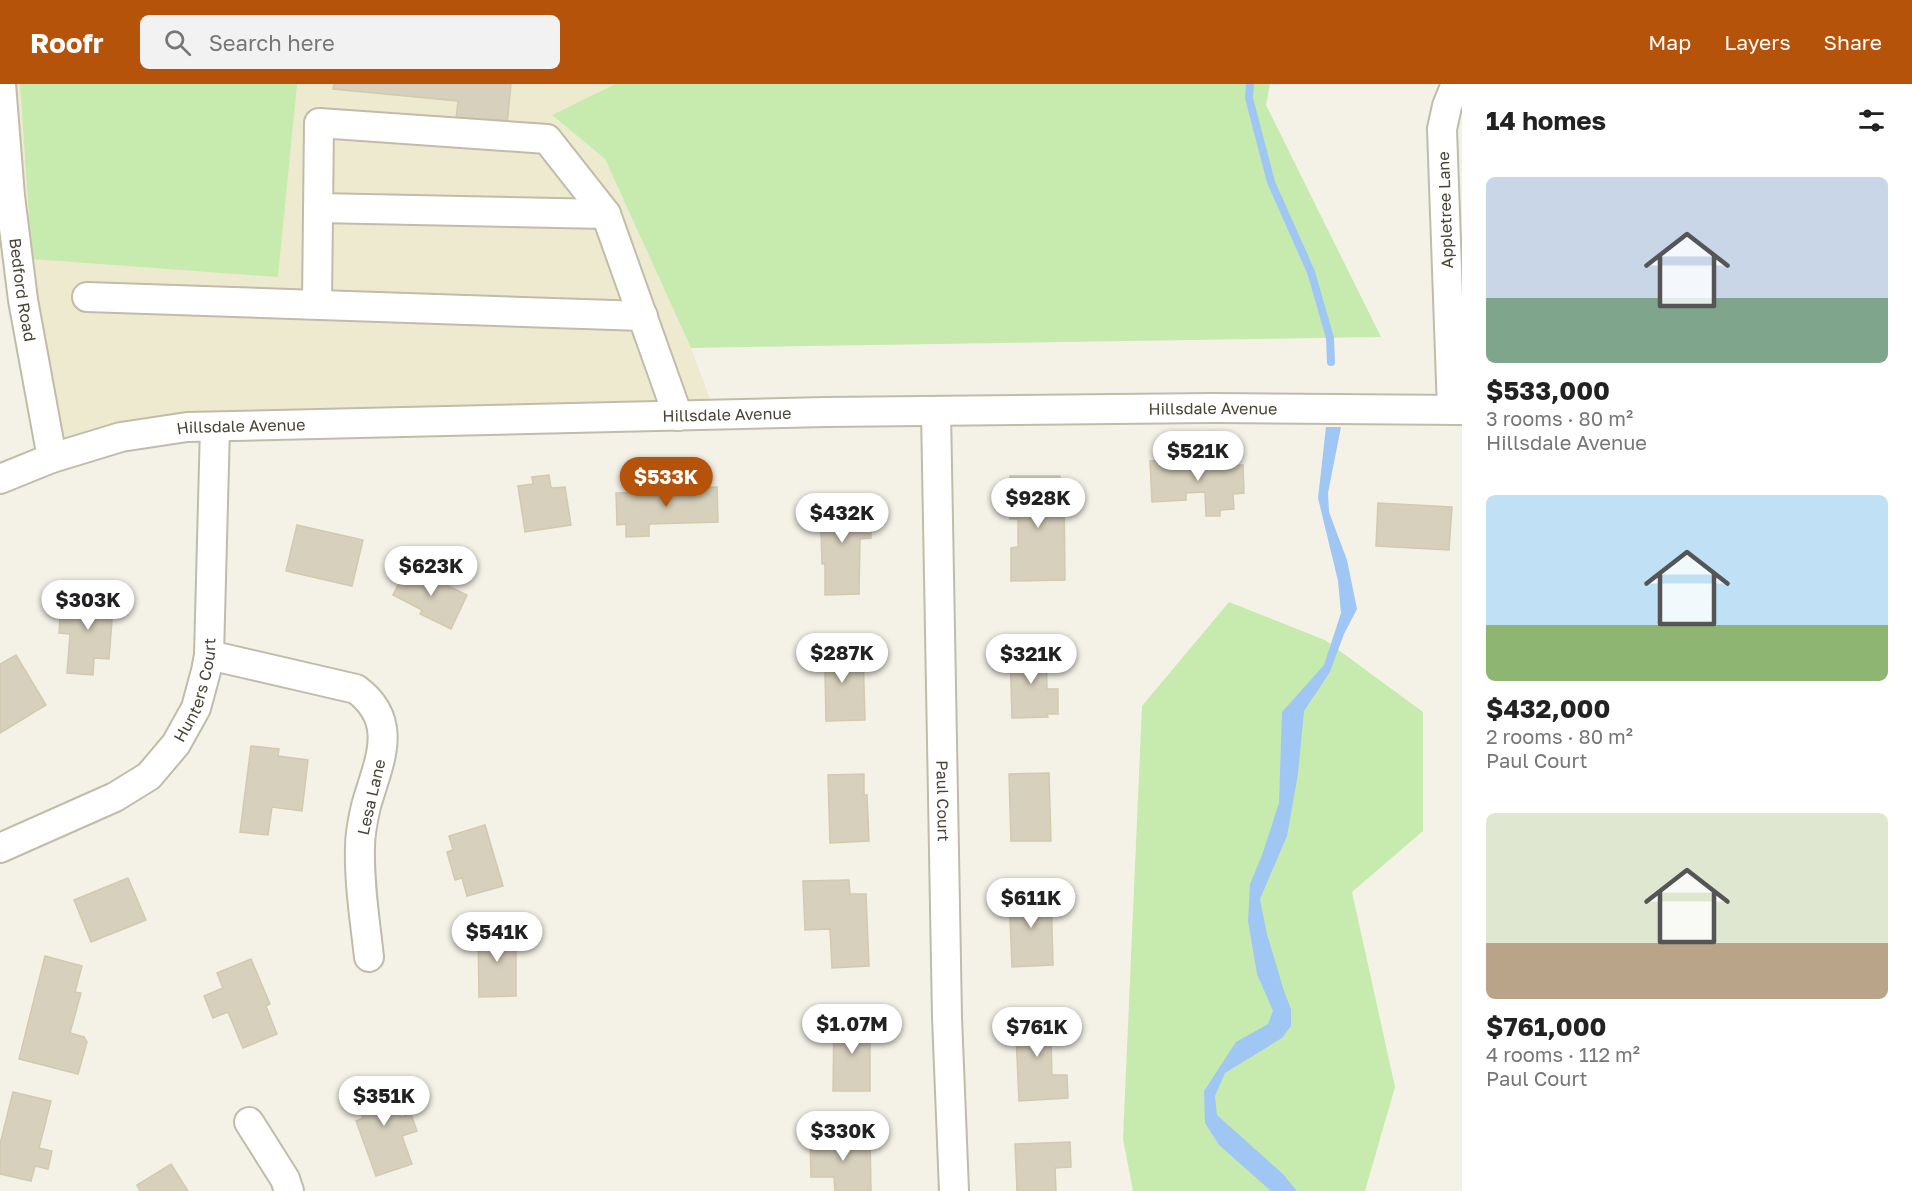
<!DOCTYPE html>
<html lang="en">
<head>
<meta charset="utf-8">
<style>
  :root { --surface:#fff; --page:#f2f2f2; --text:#222; --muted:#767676; --accent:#b45309 }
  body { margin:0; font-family:"Golos Text",sans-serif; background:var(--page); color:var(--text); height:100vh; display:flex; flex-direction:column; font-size:22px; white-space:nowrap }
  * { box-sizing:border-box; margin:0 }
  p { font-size:20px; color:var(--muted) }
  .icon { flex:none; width:33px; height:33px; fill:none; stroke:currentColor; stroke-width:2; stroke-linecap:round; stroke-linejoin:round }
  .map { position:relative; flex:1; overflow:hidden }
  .sheet { display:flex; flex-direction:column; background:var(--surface); width:450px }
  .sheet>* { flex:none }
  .price { position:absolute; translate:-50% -51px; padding:0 14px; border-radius:21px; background:#fff; color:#222; font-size:20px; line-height:39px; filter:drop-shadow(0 2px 3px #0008) }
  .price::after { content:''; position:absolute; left:50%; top:36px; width:18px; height:14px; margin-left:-9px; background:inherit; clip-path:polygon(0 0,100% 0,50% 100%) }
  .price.active { background:var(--accent); color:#fff }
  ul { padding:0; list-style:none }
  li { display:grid; align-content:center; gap:12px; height:318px; padding:0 24px }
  li span { display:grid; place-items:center; height:186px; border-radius:9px; color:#555 }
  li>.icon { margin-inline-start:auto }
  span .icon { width:108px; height:108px; fill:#fffc; stroke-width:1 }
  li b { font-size:26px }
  h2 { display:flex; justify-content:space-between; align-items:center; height:72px; padding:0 24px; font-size:26px }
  header { display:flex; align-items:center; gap:36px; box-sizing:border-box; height:84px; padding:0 30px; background:var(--accent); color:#fff }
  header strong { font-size:28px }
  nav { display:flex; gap:33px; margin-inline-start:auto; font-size:21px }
  .search { width:420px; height:54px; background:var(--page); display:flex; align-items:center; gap:15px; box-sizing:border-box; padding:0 21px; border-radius:9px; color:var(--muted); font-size:22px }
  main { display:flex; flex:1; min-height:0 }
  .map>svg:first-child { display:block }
</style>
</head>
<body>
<header>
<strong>Roofr</strong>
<div class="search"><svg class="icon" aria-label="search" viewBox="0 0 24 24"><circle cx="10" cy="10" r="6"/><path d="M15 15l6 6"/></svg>Search here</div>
<nav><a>Map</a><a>Layers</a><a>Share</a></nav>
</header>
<main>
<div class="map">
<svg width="1462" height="1107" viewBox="0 0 1462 1107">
  <rect width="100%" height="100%" fill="#f4f2e7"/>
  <!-- education -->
  <path fill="#eeead0" d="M1,0H615L552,31L605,75L691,264L716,331L187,343L52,374Z"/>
  <!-- green -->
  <g fill="#c7ebae">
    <path d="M20,0H297L278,193L32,175Z"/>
    <path d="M615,0H1270L1266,21L1381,253L691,264L605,75L552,31Z"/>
    <path d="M1229,518L1325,556L1423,628V747L1352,808L1395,1003L1365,1107H1133L1123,1055L1142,622Z"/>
  </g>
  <!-- water -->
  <path fill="#a0c7f4" d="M1326,343H1341L1328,409L1329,428L1347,476L1357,525L1344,550L1330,588L1304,627L1298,690L1287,752L1260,815L1267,850L1284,907L1291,925V942L1282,954L1225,989L1215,1012L1217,1031L1283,1090L1297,1107H1271L1219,1061L1205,1039L1204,1007L1236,958L1268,940L1273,927L1257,890L1248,837L1250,800L1262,771L1279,719L1282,628L1324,581L1341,529L1338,497L1318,414Z"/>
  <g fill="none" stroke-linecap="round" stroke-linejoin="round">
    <!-- stream -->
    <path stroke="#a0c7f4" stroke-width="8" d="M1250,0L1249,14L1271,98L1311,188L1330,254L1331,278"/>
  </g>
  <!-- building -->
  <g fill="#d7d0bc" stroke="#d2c9af" stroke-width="1.5">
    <path d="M334,0H511L507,40L456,35L458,17L333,5Z"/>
    <path d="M1235,374L1236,381H1243L1244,409L1233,410L1234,425L1220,426V432H1206L1205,408L1186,409V416L1152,418L1150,377L1196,375V382L1211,381L1210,375Z"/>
    <path d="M549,391L551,404L565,403L571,441L525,448L518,402L533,400L532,393Z"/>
    <path d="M1010,392H1060V411H1064L1065,496L1011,497V464L1018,463V435H1010Z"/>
    <path d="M670,399H681V404L717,403L718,438L649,440V452L626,453V440L617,441L616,409L647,408V404H671Z"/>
    <path d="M859,412L860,441H871V454L860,455L859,510L825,511V479L822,480L820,413Z"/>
    <path d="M1378,419L1452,423L1449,466L1376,462Z"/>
    <path d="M297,441L363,456L352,502L286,487Z"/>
    <path d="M408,482L467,511L451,545L420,530L422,526L393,511Z"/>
    <path d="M80,509L114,511L109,575L94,574L93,591L67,589L70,550L59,549L61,520L79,522Z"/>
    <path d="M1010,565H1046L1047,605H1058V630H1047L1048,633L1012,634Z"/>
    <path d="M863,567L865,636L826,637L825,587H811V568Z"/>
    <path d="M16,571L46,621L0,649V580Z"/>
    <path d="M251,662L279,665L278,672L308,676L302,727L272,723L268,751L240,748Z"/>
    <path d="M1049,689L1051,757H1011L1009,690Z"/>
    <path d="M864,690V711H867L869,757L830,759L828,691Z"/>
    <path d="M485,741L503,802L467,812L462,794L455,796L447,768L453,766L449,752Z"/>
    <path d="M128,794L146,836L91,858L74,816Z"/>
    <path d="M849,796L850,810H866L869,882L832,884L830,845L805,846L803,797Z"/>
    <path d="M1051,808L1053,881L1012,883L1009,810Z"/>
    <path d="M516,846V912L479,913L478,847Z"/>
    <path d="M45,872L82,882L75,908L81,909L70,949L84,953L87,958L78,990L19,975Z"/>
    <path d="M251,875L270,920L266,922L277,950L243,964L228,928L213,934L204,912L223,904L217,889Z"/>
    <path d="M1050,926L1052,991H1067L1068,1014L1019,1017L1015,928Z"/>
    <path d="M870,934V1007H833L834,935Z"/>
    <path d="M390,994L400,1022L397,1023L401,1033L411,1030L417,1047L402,1052L412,1080L376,1092L356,1037L363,1034L353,1007Z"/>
    <path d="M13,1008L51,1017L39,1064L52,1067L48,1085L35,1082L31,1097L0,1090V1060Z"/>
    <path d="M870,1053L871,1107H835L834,1093H811L810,1054Z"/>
    <path d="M1070,1058L1071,1083L1055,1084L1056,1107H1017L1015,1060Z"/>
    <path d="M171,1080L188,1107H140L137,1101Z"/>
  </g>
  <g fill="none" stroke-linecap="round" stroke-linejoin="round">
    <!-- minor casing -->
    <g stroke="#c0bca9" stroke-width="32">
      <g id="minor">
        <path id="s1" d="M1,0L10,112L23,216L52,374"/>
        <path d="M318,124L606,130"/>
        <path d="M87,213L643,232"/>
        <path d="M317,220L319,39L547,55L606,130L678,332"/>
        <path d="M1452,326L1442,45L1447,22L1456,0"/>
        <path id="s2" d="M936,327L947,933L954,1107"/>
        <path id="s3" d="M0,395L52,374L121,353L187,343L826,328L1213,324L1462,326"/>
        <path d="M209,571L356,605C401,638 378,679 366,722C363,735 360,750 360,763C359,800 365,837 369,873"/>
        <path id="s4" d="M0,764L115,713L149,692L176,660L196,624L206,587L209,571L215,343"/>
        <path d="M249,1038L285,1095L289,1107"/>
      </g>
    </g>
    <!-- minor -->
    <use href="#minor" stroke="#fff" stroke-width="28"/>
  </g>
  <g text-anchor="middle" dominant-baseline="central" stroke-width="4.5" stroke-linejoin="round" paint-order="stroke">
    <!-- street labels -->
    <g font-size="16" fill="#484336" stroke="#fff">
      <text transform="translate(1445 126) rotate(-92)">Appletree Lane</text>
      <text stroke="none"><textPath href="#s1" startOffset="207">Bedford Road</textPath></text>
      <text stroke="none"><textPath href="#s3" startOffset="1221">Hillsdale Avenue</textPath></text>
      <text stroke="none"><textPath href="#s3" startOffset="735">Hillsdale Avenue</textPath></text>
      <text stroke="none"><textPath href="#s3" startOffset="249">Hillsdale Avenue</textPath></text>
      <text stroke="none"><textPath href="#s4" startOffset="266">Hunters Court</textPath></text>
      <text transform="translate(371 713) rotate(-77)">Lesa Lane</text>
      <text stroke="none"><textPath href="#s2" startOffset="390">Paul Court</textPath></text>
    </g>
  </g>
</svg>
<b class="price" style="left:1198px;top:398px">$521K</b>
<b class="price active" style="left:666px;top:424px">$533K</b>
<b class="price" style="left:1038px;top:445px">$928K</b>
<b class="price" style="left:842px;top:460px">$432K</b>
<b class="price" style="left:431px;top:513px">$623K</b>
<b class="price" style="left:88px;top:547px">$303K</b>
<b class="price" style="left:842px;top:600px">$287K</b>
<b class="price" style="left:1031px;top:601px">$321K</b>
<b class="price" style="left:1031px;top:845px">$611K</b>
<b class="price" style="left:497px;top:879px">$541K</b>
<b class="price" style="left:852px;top:971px">$1.07M</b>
<b class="price" style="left:1037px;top:974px">$761K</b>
<b class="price" style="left:384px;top:1043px">$351K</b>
<b class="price" style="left:843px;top:1078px">$330K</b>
</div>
<section class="sheet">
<h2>14 homes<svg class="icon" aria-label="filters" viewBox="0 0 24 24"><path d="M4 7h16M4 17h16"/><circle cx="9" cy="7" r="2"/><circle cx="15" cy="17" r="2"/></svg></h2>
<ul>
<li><span style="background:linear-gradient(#c9d6e8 65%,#7fa58c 0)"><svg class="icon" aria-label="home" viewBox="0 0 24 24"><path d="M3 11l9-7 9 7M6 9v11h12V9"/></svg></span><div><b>$533,000</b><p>3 rooms · 80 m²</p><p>Hillsdale Avenue</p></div></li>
<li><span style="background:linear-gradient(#bfe0f5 70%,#8fb573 0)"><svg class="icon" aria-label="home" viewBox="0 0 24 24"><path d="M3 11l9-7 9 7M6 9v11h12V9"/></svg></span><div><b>$432,000</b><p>2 rooms · 80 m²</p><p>Paul Court</p></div></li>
<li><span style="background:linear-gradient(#dfe7d0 70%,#b9a48a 0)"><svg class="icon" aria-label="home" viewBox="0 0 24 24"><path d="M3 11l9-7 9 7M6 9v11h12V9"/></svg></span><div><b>$761,000</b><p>4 rooms · 112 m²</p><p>Paul Court</p></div></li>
</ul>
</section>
</main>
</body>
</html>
